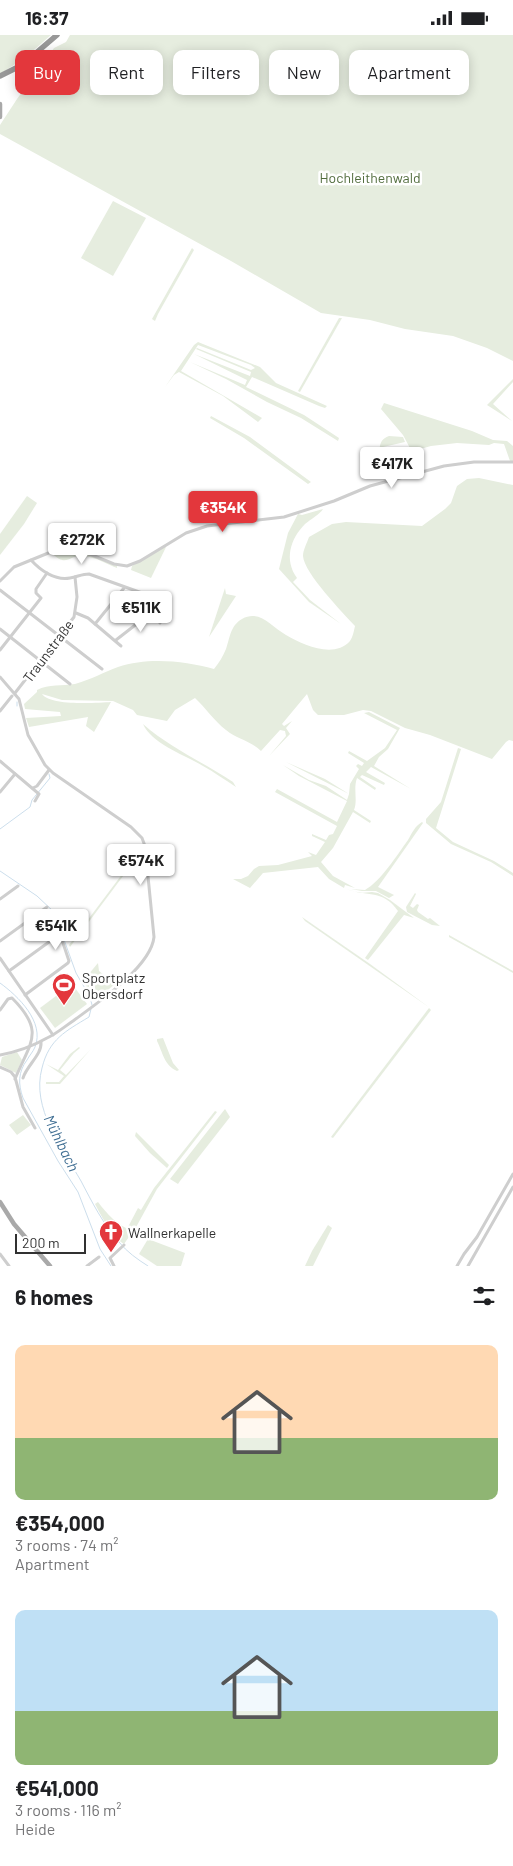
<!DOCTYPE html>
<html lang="en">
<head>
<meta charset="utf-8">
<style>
  :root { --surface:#fff; --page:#f6f6f6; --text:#202124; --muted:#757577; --accent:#e3373c }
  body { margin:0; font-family:Barlow,sans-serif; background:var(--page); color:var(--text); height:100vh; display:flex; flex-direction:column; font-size:19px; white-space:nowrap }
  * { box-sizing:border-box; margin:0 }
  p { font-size:16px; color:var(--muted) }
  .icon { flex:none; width:28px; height:28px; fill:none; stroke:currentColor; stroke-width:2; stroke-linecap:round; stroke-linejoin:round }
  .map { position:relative; height:1231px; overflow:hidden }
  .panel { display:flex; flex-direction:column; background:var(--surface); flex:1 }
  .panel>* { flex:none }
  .top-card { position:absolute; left:15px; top:15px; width:484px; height:45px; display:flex; gap:10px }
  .scale { position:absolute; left:15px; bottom:12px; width:71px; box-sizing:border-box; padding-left:5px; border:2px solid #313131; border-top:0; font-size:14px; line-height:18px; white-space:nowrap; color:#313131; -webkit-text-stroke:4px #fff; paint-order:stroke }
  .price { position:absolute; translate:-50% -42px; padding:0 11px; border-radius:5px; background:#fff; color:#222; font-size:16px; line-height:32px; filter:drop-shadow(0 1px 2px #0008) }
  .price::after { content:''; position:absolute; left:50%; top:30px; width:15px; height:11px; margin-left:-8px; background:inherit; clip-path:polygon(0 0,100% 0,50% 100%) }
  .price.active { background:var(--accent); color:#fff }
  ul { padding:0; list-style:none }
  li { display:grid; align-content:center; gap:10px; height:265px; padding:0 15px }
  li span { display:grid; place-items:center; height:155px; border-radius:10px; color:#555 }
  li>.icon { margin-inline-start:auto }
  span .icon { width:90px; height:90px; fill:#fffc; stroke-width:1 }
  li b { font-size:21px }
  h2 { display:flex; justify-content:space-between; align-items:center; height:60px; padding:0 15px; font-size:21px }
  .chip { padding:0 18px; border-radius:10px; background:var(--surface); box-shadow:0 2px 12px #0003; font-size:18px; line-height:45px }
  .chip.active { background:var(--accent); color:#fff }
  .status { display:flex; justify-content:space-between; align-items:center; height:35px; padding:0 25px; background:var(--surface); direction:ltr }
  .status svg { height:14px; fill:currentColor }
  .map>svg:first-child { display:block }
</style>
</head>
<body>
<div class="status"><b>16:37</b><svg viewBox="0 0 49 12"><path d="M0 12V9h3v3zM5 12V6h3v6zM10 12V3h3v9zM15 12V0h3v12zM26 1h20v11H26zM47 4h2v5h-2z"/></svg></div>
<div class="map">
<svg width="513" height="1231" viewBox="0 0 513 1231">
  <rect width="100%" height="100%" fill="#fff"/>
  <!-- green -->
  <g fill="#e6eddf">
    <path d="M0,0H51L26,22L0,39Z"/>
    <path d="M70,0H513V326L487,313L453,301L405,294L370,285L321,278L231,226L0,99V90L17,64L54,13L66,7Z"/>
    <path d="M113,166L146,183L113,241L81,223Z"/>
    <path d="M192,213L194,215L158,279L155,286L152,284Z"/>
    <path d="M339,283H342L300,357L298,356Z"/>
    <path d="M198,307L260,332L276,348L327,371L325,373L319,371L252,342L246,352L304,380L339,403L338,406L301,383L267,367L226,344L190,327L245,350L247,345L194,319L250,341L251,337L196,314L197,313L251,335L255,333L251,330L198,310L181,336L262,383L258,387L223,361L179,337L174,340L165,352L194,310Z"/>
    <path d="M513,344V347L493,369L512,386L487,370Z"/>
    <path d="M384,368L472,396L493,405L507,406L513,411V426H510L504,409L494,408L489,410L457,408L431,411L413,416V413H412L411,415L403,400L381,374Z"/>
    <path d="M211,381L250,402L311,447L308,449L244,403L210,383Z"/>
    <path d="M389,401L403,402L405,407L383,412V429L381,430C381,419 375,406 389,401Z"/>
    <path d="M479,443L513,450V706L509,705L506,707L492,724L430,700L405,693L371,676L363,675L344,680H318L313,675L307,659L282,689L284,691L292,686L286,693L290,699L269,721L286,701L285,696L280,695L261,716C251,706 237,704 226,695C214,686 206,673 195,663L175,675L167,686L137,680L133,675L113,666L62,665L42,659C50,671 96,668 111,667L94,697L86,691L88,682L29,692L26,683L61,681L60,677L25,674L24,669L37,657V655C49,649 62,651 75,649C90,645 104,637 118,632C148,622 185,626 214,634C219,628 223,621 226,614C230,603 230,591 242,584C260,574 271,592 286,600C303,610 334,624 350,606C353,602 354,595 355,591C343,578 304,538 303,521C303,515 307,508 309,502L332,489L346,487L422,491L445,474L451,468L457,451L467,444Z"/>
    <path d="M27,461L37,468L24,489L0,520V499Z"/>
    <path d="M323,474C320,479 311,484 305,489C290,504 284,525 297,543L293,547L310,565L341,589L309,567L279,534L288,498L298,479L302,480Z"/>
    <path d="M167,510L151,543L131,535L132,531Z"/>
    <path d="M64,513H73L117,531V533C107,529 96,523 86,521C70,518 67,534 52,518Z"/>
    <path d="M225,553L226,559L236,561L209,602Z"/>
    <path d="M369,677L400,693L388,714L379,722L374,731L411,754L371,732L366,737L385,748L384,750L362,740L360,742L376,753L375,755L357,743C353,754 358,765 354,775L371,786L370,788L353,777L333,813L321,827L333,841L355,853L345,850L344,853L329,844L318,832L263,838L250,853L233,844H241L248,841L254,834L259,831L278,830L312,821L308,817L316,820L325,807L312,801V799L326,805L329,800L333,799L337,791L275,757L277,754L337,787L347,766L299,741L283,730L309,745L326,751L347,765L349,759L286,727L325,744L349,759L350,749L359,734L356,731L358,729L362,731L364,728L348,718L349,716L367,726L385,713L397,695L364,678Z"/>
    <path d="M143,689C170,713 203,727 233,747L236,752C225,745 214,737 203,731C185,720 152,709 143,689Z"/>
    <path d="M458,713L461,714L436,793L453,807L494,826L513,838V841L491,827L451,809L426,788V784L441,767Z"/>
    <path d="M422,787L423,788L378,852L394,860L389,863L376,856H362L351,854L365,855C381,846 397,820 408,805C412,798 415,791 422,787Z"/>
    <path d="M141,814V817L70,912L69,910Z"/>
    <path d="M346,854L360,858L372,857L378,858L390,865L414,883L404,880L368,925L365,923L398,876C383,854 367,862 346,854Z"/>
    <path d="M415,858L416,859L410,871L413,873L417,869L419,870L417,875L418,877L428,884L430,883L440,891L432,890L407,877L406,872Z"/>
    <path d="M302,882L370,929L430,973L305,886Z"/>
    <path d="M449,900L513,936V938L449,902Z"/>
    <path d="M98,928L99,936L115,949L97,964L92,960L83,946Z"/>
    <path d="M72,949L87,969L55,993L40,973Z"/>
    <path d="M429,973L431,975L333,1103L331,1102Z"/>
    <path d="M163,1003L173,1028L179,1035L177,1036C164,1030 163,1018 157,1006V1004Z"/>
    <path d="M79,1012L80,1013L74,1018L60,1035L66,1040L91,1014L60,1049H46V1047H59L64,1041L46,1029L58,1035L70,1019Z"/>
    <path d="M17,1017L22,1025L16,1038L0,1030L2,1022Z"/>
    <path d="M225,1074L230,1082L180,1146L178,1149L170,1144Z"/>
    <path d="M215,1076L217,1077L157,1154L135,1194L128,1192L138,1173L141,1175L154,1153Z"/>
    <path d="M23,1080L31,1090L17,1100L9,1090Z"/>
    <path d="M136,1097L169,1130L167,1133L150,1118L135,1101Z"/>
    <path d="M98,1167C106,1178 119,1192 133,1196L124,1209C112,1202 102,1182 95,1169Z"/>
    <path d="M328,1190L332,1193L313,1231H305L312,1216Z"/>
    <path d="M148,1204L185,1218L181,1231H157L139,1219Z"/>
  </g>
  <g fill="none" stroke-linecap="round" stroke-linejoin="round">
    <!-- stream -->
    <g stroke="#ccdeec" stroke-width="1">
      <path d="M17,667V671"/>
      <path d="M0,794L30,772L32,765L50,743L49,739"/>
      <path d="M0,836L37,861L54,877L76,938L90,962L92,970"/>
      <path d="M0,948C18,961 45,987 35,1012C33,1017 29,1021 27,1025C18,1037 18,1049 23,1063L58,1126L78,1157L100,1214L111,1231"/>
      <path d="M91,974L89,982C66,996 49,1004 42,1033C31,1073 62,1113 81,1146C92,1167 103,1189 119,1207C127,1217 137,1224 148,1231"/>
    </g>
    <!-- minor -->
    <g stroke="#cecece" stroke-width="3">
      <path d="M31,525C40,535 55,546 70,543C77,542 82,539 89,539L142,558L160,588"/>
      <path d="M0,546L14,532L63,512L75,513L114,529L127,531L140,526L186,498L207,491L284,482L334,466L370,451L444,431L474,427H513"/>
      <path d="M0,555L102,634"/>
      <path d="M76,578L88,583L121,611"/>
      <path d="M95,589L124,553"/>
      <path d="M0,594L70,649"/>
      <path d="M116,605L152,577"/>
      <path d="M0,615L41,563L36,558V554L47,538"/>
      <path d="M0,642L19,664L28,700L45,730L53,738L131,792L142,803L145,811L154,902C151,932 96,969 73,986C64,992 56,999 47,1003C33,1011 16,1017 0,1020"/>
      <path d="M15,658L74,582L77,562L75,542"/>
      <path d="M0,676L12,661"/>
      <path d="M0,726L39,759L35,766"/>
      <path d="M33,753L37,751L49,735"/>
      <path d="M0,757L15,739"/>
      <path d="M0,864L18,851"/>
      <path d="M0,906L47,872"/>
      <path d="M0,923L53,1000"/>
      <path d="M9,936L60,899L69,926L68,928L25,960"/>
      <path d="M0,975L8,964L12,963C46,997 30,1007 15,1044"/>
      <path d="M0,1032L11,1037L15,1042L23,1072L35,1093"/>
      <path d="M23,1043C27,1030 42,1020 41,1007"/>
      <path d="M0,1219L9,1231"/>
      <path d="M87,1231L99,1222"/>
      <path d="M114,1231L110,1223L124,1210"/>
      <path d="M457,1231L464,1219L477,1202L513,1139"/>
      <path d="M468,1231L513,1152"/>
    </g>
    <!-- major -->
    <g stroke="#a9a9a9" stroke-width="4.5">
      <path d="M0,69V82"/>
      <path d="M0,1167L14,1189L50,1231"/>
    </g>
    <!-- highway -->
    <path stroke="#989898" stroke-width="5.5" d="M0,41L22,30L57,0"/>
  </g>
  <!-- icons -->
  <defs>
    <g id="stadium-pin" transform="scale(1.25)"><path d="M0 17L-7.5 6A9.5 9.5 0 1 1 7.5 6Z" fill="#e3373c" stroke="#fff"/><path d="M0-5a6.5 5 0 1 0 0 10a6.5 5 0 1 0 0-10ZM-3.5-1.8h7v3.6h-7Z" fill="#fff"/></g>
    <g id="church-pin" transform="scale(1.25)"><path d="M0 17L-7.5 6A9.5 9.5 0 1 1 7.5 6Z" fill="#e3373c" stroke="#fff"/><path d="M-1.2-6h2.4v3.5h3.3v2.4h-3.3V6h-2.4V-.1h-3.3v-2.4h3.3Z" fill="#fff"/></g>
  </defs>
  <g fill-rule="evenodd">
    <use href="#stadium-pin" x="64" y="950"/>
    <use href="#church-pin" x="111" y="1197"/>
  </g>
  <g text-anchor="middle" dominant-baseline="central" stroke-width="5" stroke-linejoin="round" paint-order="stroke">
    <!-- park labels -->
    <g font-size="14" fill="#526d3e" stroke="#fff">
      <text x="370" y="142">Hochleithenwald</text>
    </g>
    <!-- street labels -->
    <g font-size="14" fill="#313131" stroke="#fff">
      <text transform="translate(48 616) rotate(-53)">Traunstraße</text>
    </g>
    <!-- poi labels -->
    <g font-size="14" fill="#313131" stroke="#fff" text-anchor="start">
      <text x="82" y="942">Sportplatz<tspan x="82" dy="16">Obersdorf</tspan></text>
      <text x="128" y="1197">Wallnerkapelle</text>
    </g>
    <!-- water labels -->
    <g font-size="15" font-style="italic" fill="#3f6e93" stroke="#fff">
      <text transform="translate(62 1108) rotate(64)">Mühlbach</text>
    </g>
  </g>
</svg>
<div class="scale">200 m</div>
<b class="price" style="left:392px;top:454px">€417K</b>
<b class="price active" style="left:223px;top:498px">€354K</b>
<b class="price" style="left:82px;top:530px">€272K</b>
<b class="price" style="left:141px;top:598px">€511K</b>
<b class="price" style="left:141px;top:851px">€574K</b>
<b class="price" style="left:56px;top:916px">€541K</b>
<div class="top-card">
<a class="chip active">Buy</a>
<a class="chip">Rent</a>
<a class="chip">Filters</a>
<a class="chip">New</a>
<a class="chip">Apartment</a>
</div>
</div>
<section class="panel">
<h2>6 homes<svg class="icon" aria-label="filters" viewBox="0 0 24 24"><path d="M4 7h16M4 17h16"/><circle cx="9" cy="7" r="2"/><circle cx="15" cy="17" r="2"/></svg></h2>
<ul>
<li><span style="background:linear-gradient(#ffd9b3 60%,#8fb573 0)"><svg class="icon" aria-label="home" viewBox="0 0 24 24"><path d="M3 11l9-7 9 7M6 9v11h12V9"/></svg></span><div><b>€354,000</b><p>3 rooms · 74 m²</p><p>Apartment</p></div></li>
<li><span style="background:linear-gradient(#bfe0f5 65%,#8fb573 0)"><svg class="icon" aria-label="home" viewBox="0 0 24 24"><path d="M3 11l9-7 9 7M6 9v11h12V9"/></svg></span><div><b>€541,000</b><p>3 rooms · 116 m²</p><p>Heide</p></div></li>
</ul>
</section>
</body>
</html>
